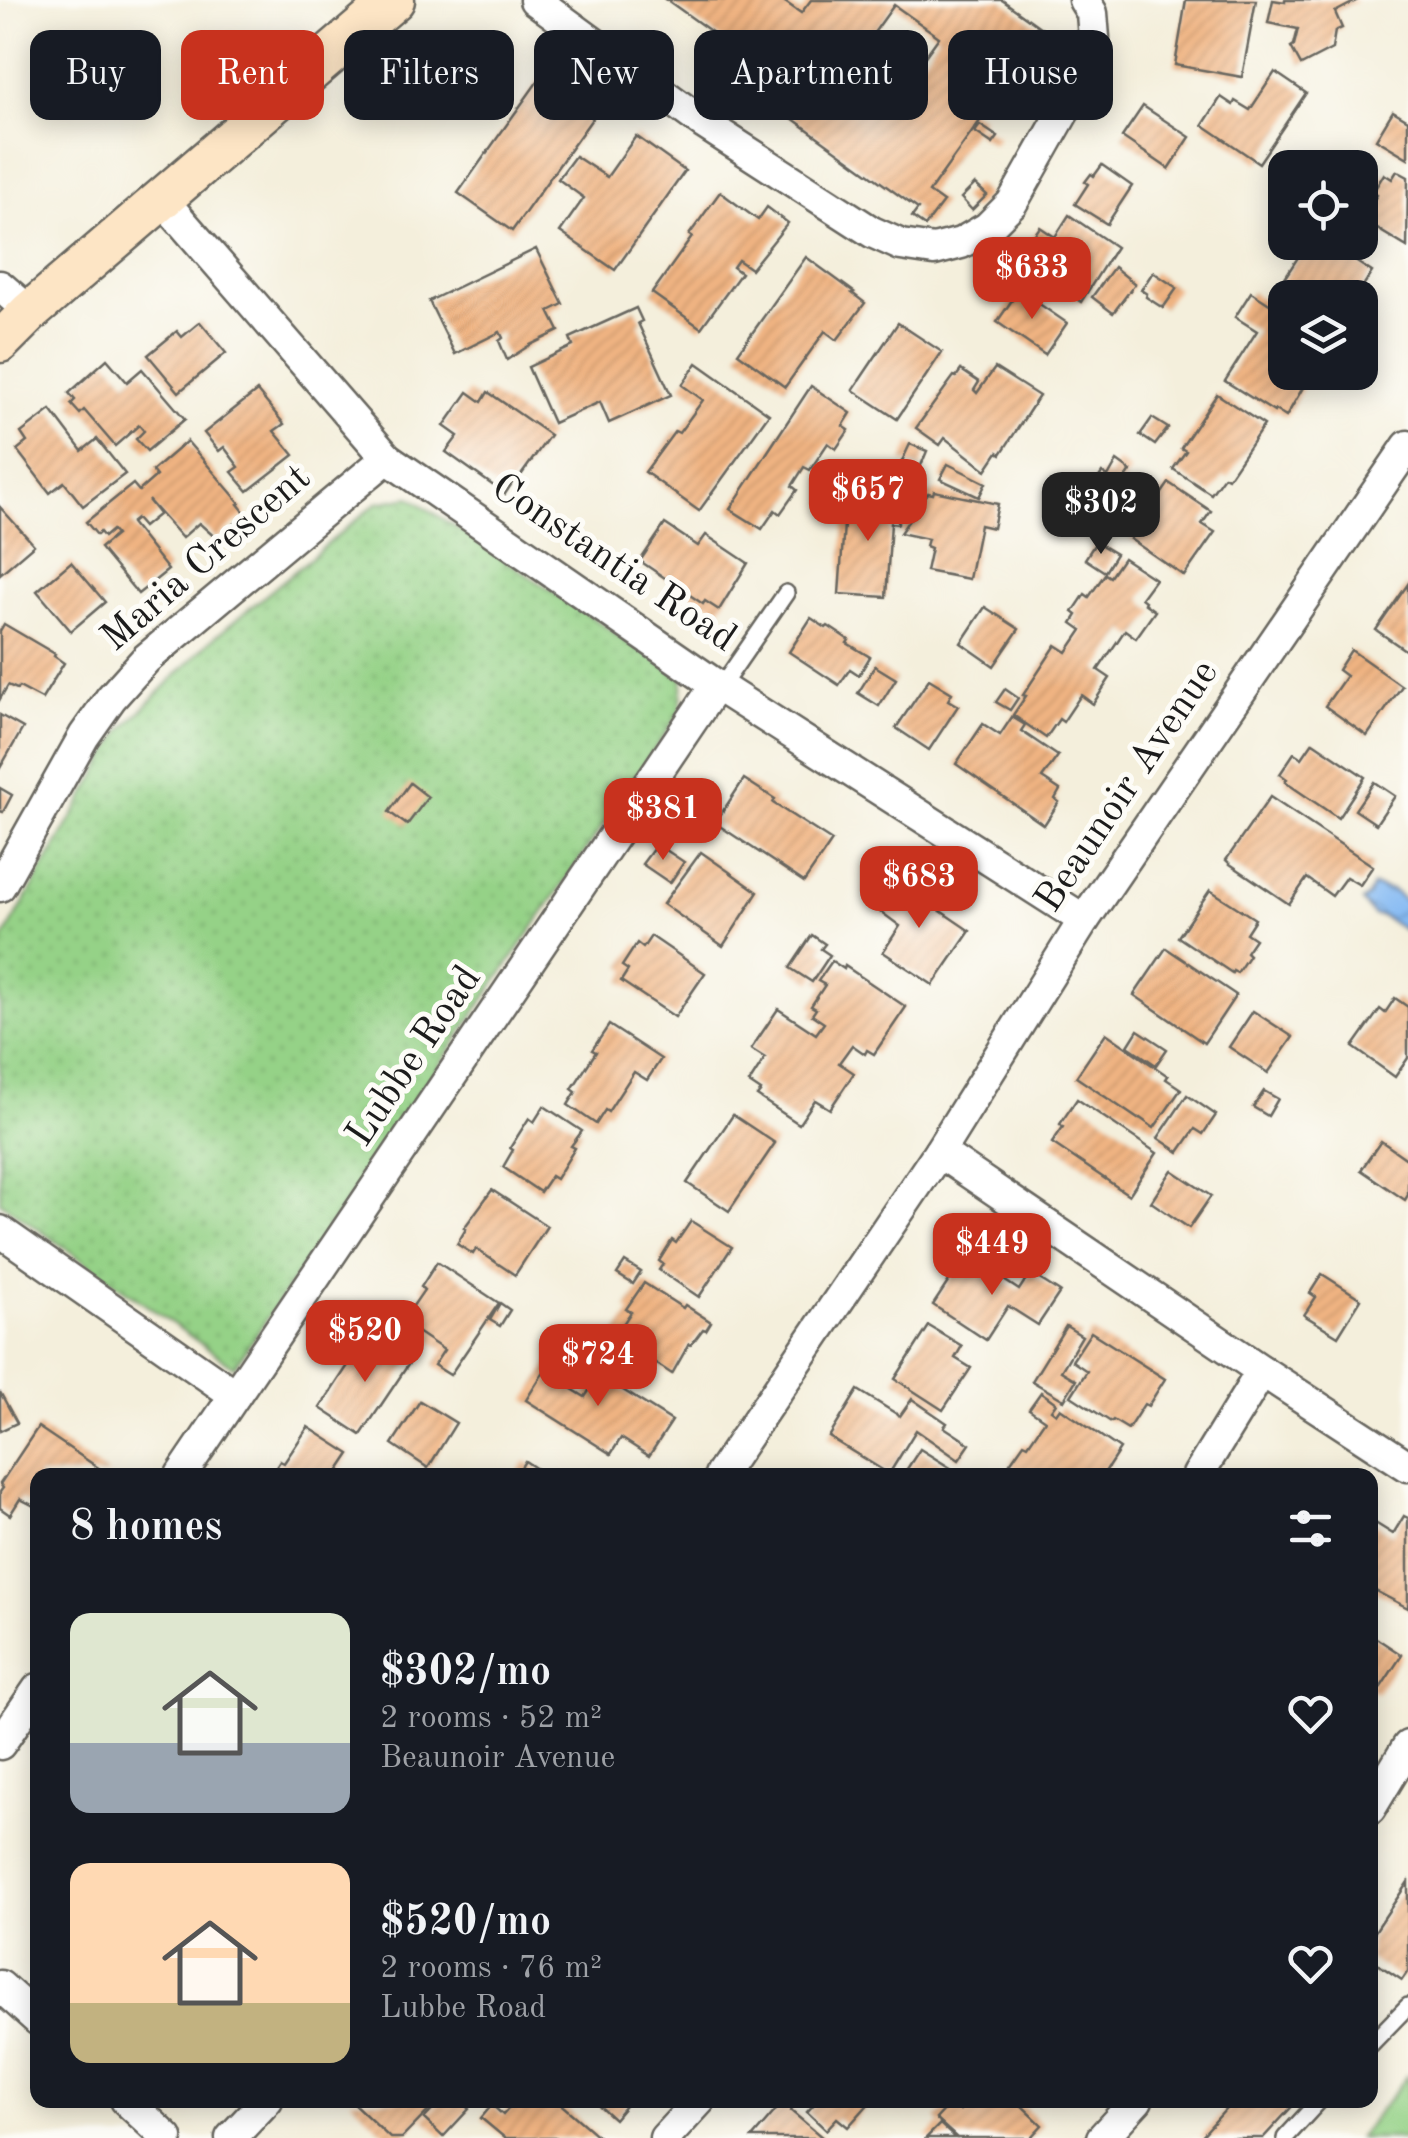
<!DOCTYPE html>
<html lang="en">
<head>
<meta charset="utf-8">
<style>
  :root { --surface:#171b24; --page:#242831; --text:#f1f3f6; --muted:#9ea1a6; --accent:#c8321e }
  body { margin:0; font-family:"Old Standard TT",serif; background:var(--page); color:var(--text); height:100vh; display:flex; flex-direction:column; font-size:38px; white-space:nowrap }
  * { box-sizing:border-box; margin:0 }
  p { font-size:32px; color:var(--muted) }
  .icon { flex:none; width:55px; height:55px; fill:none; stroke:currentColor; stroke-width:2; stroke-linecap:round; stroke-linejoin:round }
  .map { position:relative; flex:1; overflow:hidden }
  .panel { position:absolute; left:30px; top:1468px; width:1348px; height:640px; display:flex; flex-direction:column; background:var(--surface); border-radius:20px; box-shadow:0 5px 25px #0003 }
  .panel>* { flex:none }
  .banner { position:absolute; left:30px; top:30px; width:1350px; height:90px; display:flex; gap:20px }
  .buttons { position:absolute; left:1268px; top:150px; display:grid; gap:20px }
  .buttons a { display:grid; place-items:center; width:110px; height:110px; border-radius:20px; background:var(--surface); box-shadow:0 5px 25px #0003; font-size:50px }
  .price { position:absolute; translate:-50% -85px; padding:0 22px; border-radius:20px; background:var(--accent); color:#fff; font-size:32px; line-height:65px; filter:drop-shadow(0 2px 5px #0008) }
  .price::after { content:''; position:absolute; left:50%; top:60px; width:30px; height:22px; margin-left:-15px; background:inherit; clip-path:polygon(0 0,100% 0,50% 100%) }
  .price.on { background:#222; color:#fff }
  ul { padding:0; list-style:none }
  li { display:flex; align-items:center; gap:30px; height:250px; padding:0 40px }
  li span { display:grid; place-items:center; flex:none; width:280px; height:200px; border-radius:20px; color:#555 }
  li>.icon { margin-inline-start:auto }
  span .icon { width:120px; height:120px; fill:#fffc; stroke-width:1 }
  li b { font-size:42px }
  h2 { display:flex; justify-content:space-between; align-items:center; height:120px; padding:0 40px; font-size:42px }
  .pill { padding:0 35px; border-radius:20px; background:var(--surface); box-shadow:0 5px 25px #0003; font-size:35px; line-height:90px }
  .pill.on { background:var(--accent); color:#fff }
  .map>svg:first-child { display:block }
</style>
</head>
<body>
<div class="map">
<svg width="1408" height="2138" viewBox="0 0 1408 2138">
  <defs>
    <pattern id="park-dots" width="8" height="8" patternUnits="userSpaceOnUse" patternTransform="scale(2.5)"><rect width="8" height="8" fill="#95d287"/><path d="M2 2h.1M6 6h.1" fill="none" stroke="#80b474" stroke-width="1.8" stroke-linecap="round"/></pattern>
    <pattern id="water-waves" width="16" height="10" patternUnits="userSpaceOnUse" patternTransform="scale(2.5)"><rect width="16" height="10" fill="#85baf3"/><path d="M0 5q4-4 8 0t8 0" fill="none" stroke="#729fd0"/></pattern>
    <pattern id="building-hatch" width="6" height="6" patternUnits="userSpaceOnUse" patternTransform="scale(2.5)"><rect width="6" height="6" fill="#f0b482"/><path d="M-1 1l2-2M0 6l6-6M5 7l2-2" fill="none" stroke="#cd9a70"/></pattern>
  </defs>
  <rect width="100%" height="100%" fill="#fdfcf7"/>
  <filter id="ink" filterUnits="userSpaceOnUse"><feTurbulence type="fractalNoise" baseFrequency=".01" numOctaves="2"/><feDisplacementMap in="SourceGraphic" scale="20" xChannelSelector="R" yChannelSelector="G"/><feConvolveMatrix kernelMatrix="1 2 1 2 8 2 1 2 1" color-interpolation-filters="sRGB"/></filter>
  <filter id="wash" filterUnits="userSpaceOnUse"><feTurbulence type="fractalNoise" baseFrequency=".0048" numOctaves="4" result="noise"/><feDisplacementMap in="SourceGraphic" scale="40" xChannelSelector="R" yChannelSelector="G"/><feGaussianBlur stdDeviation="2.25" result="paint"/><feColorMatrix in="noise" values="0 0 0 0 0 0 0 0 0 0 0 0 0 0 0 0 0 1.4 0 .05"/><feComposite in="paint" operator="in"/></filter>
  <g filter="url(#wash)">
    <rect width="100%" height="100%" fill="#f4efdc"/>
    <!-- grass -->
    <path fill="#95d287" stroke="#587752" stroke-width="2.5" d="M1408,2075V2138H1358Z"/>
    <!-- park -->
    <path fill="url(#park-dots)" stroke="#587752" stroke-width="2.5" d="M410,497L683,678L680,712L234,1367L0,1202V945L122,730L208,643L377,503Z"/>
    <!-- water -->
    <path fill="url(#water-waves)" stroke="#506b88" stroke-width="2.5" d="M1373,886L1392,890L1408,903V924L1404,930L1382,916L1373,915L1362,901L1368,897Z"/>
    <g id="blocks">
      <!-- building -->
      <g fill="url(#building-hatch)" fill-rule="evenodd">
        <path d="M667,0H786L785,2L801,13L811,0H1002L1044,30L1005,84L979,65L955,98L982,118L929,192L943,202L925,226L912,217L918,209L771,103L783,85L779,82L768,97L746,81L758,65ZM894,5L939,37L916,69L871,37Z"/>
        <path d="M1186,0H1256L1242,77L1175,65Z"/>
        <path d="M1273,0L1285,2V0H1358L1335,12L1342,28L1335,31L1332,49L1301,65L1291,47L1294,45L1298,29L1268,23Z"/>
        <path d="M545,71L599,109L512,231L458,193Z"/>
        <path d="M1275,72L1306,93L1259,163L1203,125L1221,97L1233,105L1235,101L1250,110Z"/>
        <path d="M1143,106L1190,137L1169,169L1122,137Z"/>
        <path d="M1393,111L1408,120V158L1376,139Z"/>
        <path d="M980,125L998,137L993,144L975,132Z"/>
        <path d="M636,136L685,171L615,270L560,232L584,198L558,179L575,156L607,177Z"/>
        <path d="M1102,165L1132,186L1107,224L1075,204L1088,184L1085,182L1091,174L1094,176Z"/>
        <path d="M1397,171L1408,177L1407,247L1361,219L1377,195L1373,192L1384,174L1392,179Z"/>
        <path d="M975,184L987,195L972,210L961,198Z"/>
        <path d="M720,192L758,220L767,207L788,223L751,269L738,260L733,267L741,273L701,328L652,293L692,237L689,235Z"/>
        <path d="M1069,215L1116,247L1081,302L1063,290L1070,282L1060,275L1052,286L1015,262L1040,227L1055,237Z"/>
        <path d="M1308,242H1326L1372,272L1359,292L1370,299L1360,314V298H1295L1289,294L1291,292L1280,285Z"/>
        <path d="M536,249L563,304L549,311L559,331L530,345L507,360L499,341L503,338L500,332L455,354L429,301Z"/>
        <path d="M806,257L854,292L852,293L865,303L837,340L825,331L785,387L738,353Z"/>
        <path d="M1114,267L1135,284L1113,313L1092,297Z"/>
        <path d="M1153,272L1177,288L1163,308L1146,297L1147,294L1141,290Z"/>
        <path d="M1019,290L1067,323L1045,355L997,322Z"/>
        <path d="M1251,292L1285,314V372H1312L1286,417L1275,410L1274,412L1225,381L1257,331L1235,317Z"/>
        <path d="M636,308L642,321L638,323L671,395L609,423L600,402L553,423L528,367L573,346L570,338Z"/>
        <path d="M200,322L226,353L179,392L148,355L177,331L182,337Z"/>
        <path d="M898,323L942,352L897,419L853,390Z"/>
        <path d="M107,359L127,382L142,369L185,419L147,451L136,439L144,431L139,425L115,446L84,410L80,414L71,404L75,400L69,393Z"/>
        <path d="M697,363L769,414L699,511L645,472L675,431L679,433L703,400L682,385Z"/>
        <path d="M995,368L1039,396L1001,454L998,452L986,470L945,438L940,445L916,428L954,376L956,377L961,370L979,382L974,390L977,393Z"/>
        <path d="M811,386L851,413L843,426L849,430L836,449L828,443L810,470L804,467L792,486L797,490L780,514L775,510L762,529L730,509Z"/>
        <path d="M257,391L284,424L274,431L294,455L248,491L232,472L239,467L224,447L219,451L204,433Z"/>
        <path d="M468,392L482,402L488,392L550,435L519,478L516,477L505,494L446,452L458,436L444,426Z"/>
        <path d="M1217,394L1264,425L1228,478L1224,476L1211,494L1173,469L1186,451L1181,448Z"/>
        <path d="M51,410L82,451L97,439L125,474L83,506L64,482L50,493L17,450L27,442L21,433Z"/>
        <path d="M1152,418L1168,428L1155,445L1140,435Z"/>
        <path d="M187,441L240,503L238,504L246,514L217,539L199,523L182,538L148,500L159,514L143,527L136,519L131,523L168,570L138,594L100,548L116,535L112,530L104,537L100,532L97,535L86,522L133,484L139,491L156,476L152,471Z"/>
        <path d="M910,444L927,451L920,468L902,461Z"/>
        <path d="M1117,461L1131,471L1102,512L1116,522L1105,537L1073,516L1102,473L1108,477Z"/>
        <path d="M948,464L986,483L979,497L940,479Z"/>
        <path d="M1169,483L1211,511L1202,524L1215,532L1184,576L1130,539Z"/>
        <path d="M880,490L900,491L898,524L891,523L886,597L839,594L846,496L880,498Z"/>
        <path d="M934,491L998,504L993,528L980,525L969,579L926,571L931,548L926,546L928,539L900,533L928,493L933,494Z"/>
        <path d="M0,507L34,545L0,574Z"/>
        <path d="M665,524L698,546L706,535L748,563L719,610L705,601L703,604L640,561Z"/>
        <path d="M1096,542L1116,554L1105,572L1085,559Z"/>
        <path d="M1123,558L1155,579L1141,598L1145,601L1144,603L1155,611L1136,638L1125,630L1098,670L1110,678L1093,704L1081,695L1063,722L1059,719L1046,738L1013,715L1026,696L1023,695L1056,645L1067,652L1082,630L1072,623L1077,615L1073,612L1085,594L1089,597L1105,574L1110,577Z"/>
        <path d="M71,562L105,602L71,631L37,591Z"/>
        <path d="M1408,584V652L1376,630Z"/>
        <path d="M985,607L1019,629L994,666L961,643Z"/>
        <path d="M811,618L826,628L828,626L849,640L847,643L870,657L859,675L850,669L839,685L789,652Z"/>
        <path d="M4,624L55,654L54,656L64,663L42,699L19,687L17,689L8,685L0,699V631Z"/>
        <path d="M1351,650L1402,686L1367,736L1325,706L1346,676L1338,670Z"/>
        <path d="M875,666L896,679L879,706L858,693Z"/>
        <path d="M929,679L952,693L948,700L958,706L929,750L896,728Z"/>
        <path d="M1005,689L1018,698L1010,710L996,702Z"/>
        <path d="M0,715L23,728L0,768Z"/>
        <path d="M1012,717L1025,725L1021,731L1058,756L1042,778L1060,790L1055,799L1059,802L1044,825L956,764L983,724L1000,735Z"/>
        <path d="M1313,742L1365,777L1338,818L1285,782L1287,779L1280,774L1294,753L1302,758Z"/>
        <path d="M744,779L775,799L773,803L832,841L804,882L715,823Z"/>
        <path d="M1374,782L1395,796L1376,824L1355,810Z"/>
        <path d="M410,783L428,797L407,825L389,812Z"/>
        <path d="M0,788L12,795L3,812L0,811Z"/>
        <path d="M1270,797L1373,866L1360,885L1346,877L1332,896L1307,878L1289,904L1230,864L1226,860Z"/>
        <path d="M657,844L684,862L670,883L642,864Z"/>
        <path d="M701,852L758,892L723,946L663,904Z"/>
        <path d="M887,877L902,888L904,886L970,931L933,985L883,952L900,926L869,903Z"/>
        <path d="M1210,890L1255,919L1246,933L1255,939L1246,952L1249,955L1237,973L1233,971L1232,973L1178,937Z"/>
        <path d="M812,935L825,944L821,949L830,955L812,982L790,968Z"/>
        <path d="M651,936L705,973L675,1017L621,981L628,970L622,966L624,963L637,943L643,948Z"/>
        <path d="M1166,948L1236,995L1204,1043L1134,995Z"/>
        <path d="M832,961L844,969L845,966L906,1007L874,1054L867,1050L865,1054L852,1045L839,1063L854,1073L830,1109L815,1100L799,1124L757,1096L761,1091L749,1083L765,1058L751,1049L778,1009L816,1034L824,1023L812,1015L816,1009L811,1006L825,985L818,981Z"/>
        <path d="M1395,998L1408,1007V1058L1395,1077L1353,1047L1380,1009L1385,1013Z"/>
        <path d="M1253,1011L1293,1037L1268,1073L1229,1047Z"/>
        <path d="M609,1025L661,1059L647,1080L634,1072L608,1112L605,1110L596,1124L568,1105L576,1092L572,1089L596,1052L592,1050Z"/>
        <path d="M1138,1030L1167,1049L1156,1065L1128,1046Z"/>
        <path d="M1106,1033L1168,1076L1166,1079L1181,1089L1154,1128L1140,1118L1138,1119L1076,1077Z"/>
        <path d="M1264,1091L1278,1099L1268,1116L1253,1107Z"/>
        <path d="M1187,1095L1216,1115L1203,1134L1195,1129L1179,1152L1158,1138Z"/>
        <path d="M1077,1099L1157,1153L1129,1195L1052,1143L1063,1127L1060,1124Z"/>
        <path d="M544,1106L582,1131L571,1146L575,1148L556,1179L551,1176L540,1192L503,1167L513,1150L510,1148L529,1118L534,1122Z"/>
        <path d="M733,1115L775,1143L729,1211L687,1183Z"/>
        <path d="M1381,1141L1408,1160V1195L1405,1200L1361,1170Z"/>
        <path d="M1172,1170L1211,1196L1189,1228L1151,1202Z"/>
        <path d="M492,1190L547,1226L515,1275L476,1249L473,1254L457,1244L466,1229L464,1228Z"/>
        <path d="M691,1221L732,1247L699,1297L659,1270L663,1264L659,1261L672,1240L676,1243Z"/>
        <path d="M966,1255L1019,1290L1030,1273L1060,1292L1038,1325L1008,1306L986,1340L933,1305Z"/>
        <path d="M437,1262L499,1303L450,1375L434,1365L444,1350L402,1322L424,1290L421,1287Z"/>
        <path d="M625,1262L641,1272L633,1284L617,1274Z"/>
        <path d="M1322,1274L1361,1299L1338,1336L1304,1315L1316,1297L1310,1293Z"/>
        <path d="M644,1283L683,1308L685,1305L711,1322L706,1330L703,1329L691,1345L689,1344L672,1374L615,1336L631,1312L626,1309Z"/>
        <path d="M500,1303L510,1310L500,1326L490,1320Z"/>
        <path d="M929,1326L962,1346L955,1358L971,1368L943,1410L895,1379Z"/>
        <path d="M1066,1326L1082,1336L1061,1371L1076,1380L1064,1400L1032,1381Z"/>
        <path d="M1091,1332L1165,1379L1148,1406L1144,1404L1128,1429L1113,1420L1111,1422L1071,1396L1087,1371L1072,1361Z"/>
        <path d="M368,1335L410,1362L361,1435L320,1408Z"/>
        <path d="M558,1349L578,1362L564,1384L585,1397L599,1375L672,1421L649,1456L621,1438L611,1454L526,1400Z"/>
        <path d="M858,1390L900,1416L912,1399L947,1423L944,1427L970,1444L959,1460L916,1430L889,1474L829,1437Z"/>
        <path d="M0,1392L17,1423L0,1431Z"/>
        <path d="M1041,1392L1056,1403L1051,1410L1056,1414L1060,1408L1120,1449L1103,1475H1008L1014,1466L1010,1463L1024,1443L1028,1445L1045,1420L1029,1409Z"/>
        <path d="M420,1401L456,1423L428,1468L392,1444Z"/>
        <path d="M38,1427L109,1475H38V1508L20,1499L10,1515L0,1508V1492L3,1488L0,1484Z"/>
        <path d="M308,1427L350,1454L336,1475H271L280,1461L284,1463Z"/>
        <path d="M920,1449L952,1469L948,1475H903Z"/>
        <path d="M525,1461L546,1475H516Z"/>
        <path d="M1404,1516L1408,1518V1608L1370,1588V1525L1372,1521L1393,1534Z"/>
        <path d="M1370,1634L1402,1655L1377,1693L1370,1689Z"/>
        <path d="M1408,1882V1971L1402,1980L1370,1959V1939Z"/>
        <path d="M350,2100H439L402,2138H390Z"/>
        <path d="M442,2100H460L469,2109L443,2137L424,2119Z"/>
        <path d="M516,2100H556L600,2138H505L481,2118L492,2105L503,2115Z"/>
        <path d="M593,2100H630L614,2119Z"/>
        <path d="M818,2100H872L848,2127L837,2118L826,2130L807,2112Z"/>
        <path d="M970,2100H1016L1042,2125L1030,2138H957L936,2119L952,2102L960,2110Z"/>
        <path d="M1234,2100H1298L1263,2138H1200Z"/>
        <path d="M783,2102L792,2109L791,2111L823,2138H752Z"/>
        <path d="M940,2124L955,2138H926Z"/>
      </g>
    </g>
  </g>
  <g filter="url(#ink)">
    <use href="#blocks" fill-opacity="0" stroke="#68665f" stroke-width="2.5"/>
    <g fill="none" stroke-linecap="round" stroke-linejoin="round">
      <!-- lane casing -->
      <g stroke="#68665f" stroke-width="20">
        <g id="lane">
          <path d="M721,687L786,593"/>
          <path d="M1370,2045L1408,2006"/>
          <path d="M1285,2138L1320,2100"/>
        </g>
      </g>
      <!-- street casing -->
      <g stroke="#68665f" stroke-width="35">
        <g id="street">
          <path d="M535,0L703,123L872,232L901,245L934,250L961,243L987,228L1012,203L1085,74L1094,38L1092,13L1084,0"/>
          <path d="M161,198L387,458L716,685L1084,920"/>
          <path d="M0,286L30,312"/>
          <path d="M0,886L84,736L111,698L146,659L387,458"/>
          <path d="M939,1152L1262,1371L1408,1466"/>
          <path d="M0,1231L235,1395"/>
          <path d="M181,1475L716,685"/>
          <path d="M720,1475L939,1152L1084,920L1408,446"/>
          <path d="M1198,1475L1262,1371"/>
          <path d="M0,1744L38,1689"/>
          <path d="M1370,1809L1408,1746"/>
          <path d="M0,1986L38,2020"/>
          <path d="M126,2100L167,2138"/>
          <path d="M231,2138L267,2100"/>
          <path d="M665,2138L700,2100"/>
          <path d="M1102,2138L1137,2100"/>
        </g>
      </g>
      <!-- secondary casing -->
      <g stroke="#68665f" stroke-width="45">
        <path id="secondary" d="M0,342L30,312L394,0"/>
      </g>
      <!-- lane -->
      <use href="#lane" stroke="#fff" stroke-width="15"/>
      <!-- street -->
      <use href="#street" stroke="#fff" stroke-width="30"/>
      <!-- secondary -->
      <use href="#secondary" stroke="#fde5c5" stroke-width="40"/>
    </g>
  </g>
  <g text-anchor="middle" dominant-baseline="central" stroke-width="10" stroke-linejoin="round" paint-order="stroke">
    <!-- street labels -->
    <g font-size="40" fill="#1c1c1c" stroke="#fdfcf7">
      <text transform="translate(207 559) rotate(-41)">Maria Crescent</text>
      <text transform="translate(613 564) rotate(34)">Constantia Road</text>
      <text transform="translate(1128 787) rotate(-56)">Beaunoir Avenue</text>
      <text transform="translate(415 1057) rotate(-56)">Lubbe Road</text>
    </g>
  </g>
</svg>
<div class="buttons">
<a><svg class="icon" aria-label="locate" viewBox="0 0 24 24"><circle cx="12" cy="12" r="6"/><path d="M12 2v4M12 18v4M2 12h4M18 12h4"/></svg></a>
<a><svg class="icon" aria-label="layers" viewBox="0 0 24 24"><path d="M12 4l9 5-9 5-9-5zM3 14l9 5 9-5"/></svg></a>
</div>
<b class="price" style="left:1032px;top:322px">$633</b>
<b class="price" style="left:868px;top:544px">$657</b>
<b class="price on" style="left:1101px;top:557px">$302</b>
<b class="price" style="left:663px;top:863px">$381</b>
<b class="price" style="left:919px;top:931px">$683</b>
<b class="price" style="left:992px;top:1298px">$449</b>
<b class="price" style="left:365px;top:1385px">$520</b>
<b class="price" style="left:598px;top:1409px">$724</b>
<div class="banner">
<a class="pill">Buy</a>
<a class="pill on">Rent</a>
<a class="pill">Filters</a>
<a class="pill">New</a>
<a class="pill">Apartment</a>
<a class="pill">House</a>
</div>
<section class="panel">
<h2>8 homes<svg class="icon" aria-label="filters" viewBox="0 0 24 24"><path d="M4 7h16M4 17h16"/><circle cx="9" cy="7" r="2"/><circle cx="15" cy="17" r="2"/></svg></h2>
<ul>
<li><span style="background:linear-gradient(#dfe7d0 65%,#9aa5b1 0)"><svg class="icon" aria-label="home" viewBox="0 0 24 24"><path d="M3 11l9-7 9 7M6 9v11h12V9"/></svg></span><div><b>$302/mo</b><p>2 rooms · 52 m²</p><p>Beaunoir Avenue</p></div><svg class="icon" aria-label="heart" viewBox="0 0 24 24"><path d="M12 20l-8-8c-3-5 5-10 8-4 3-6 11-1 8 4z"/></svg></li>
<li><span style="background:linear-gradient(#ffd9b3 70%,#c2b280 0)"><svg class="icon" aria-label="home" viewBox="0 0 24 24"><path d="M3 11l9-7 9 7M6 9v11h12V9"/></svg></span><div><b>$520/mo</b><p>2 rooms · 76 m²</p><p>Lubbe Road</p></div><svg class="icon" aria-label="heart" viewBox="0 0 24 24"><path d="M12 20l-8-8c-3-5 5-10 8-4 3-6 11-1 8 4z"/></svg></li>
</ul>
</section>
</div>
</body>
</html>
